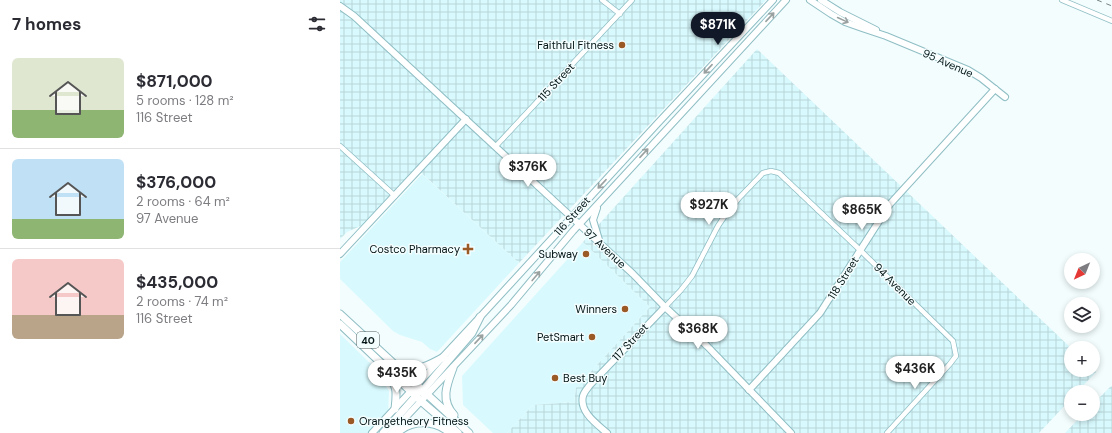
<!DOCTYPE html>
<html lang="en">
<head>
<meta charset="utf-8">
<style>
  :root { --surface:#fff; --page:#f2f2f3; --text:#2b2b33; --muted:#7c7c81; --line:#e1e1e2; --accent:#111827 }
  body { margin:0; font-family:"DM Sans",sans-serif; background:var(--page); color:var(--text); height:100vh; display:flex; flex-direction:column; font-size:15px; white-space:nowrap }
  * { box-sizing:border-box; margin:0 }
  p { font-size:13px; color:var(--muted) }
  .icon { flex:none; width:22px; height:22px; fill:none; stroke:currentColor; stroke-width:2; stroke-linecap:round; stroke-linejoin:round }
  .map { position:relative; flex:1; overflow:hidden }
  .drawer { display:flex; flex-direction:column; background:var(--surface); width:340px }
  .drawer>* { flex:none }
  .needle { width:26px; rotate:223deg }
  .buttons { position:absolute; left:724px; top:253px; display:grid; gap:8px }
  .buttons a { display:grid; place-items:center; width:36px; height:36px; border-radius:50%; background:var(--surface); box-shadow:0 2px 6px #0003; font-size:20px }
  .price { position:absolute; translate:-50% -34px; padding:0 9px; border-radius:14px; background:#fff; color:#222; font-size:13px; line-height:26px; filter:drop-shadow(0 1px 2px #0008) }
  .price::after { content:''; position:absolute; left:50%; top:24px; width:12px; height:9px; margin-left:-6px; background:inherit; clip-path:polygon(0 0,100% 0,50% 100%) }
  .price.selected { background:var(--accent); color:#fff }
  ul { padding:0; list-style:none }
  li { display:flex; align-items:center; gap:12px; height:100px; padding:0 12px }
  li+li { border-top:1px solid var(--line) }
  li span { display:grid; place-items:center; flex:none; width:112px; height:80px; border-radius:6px; color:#555 }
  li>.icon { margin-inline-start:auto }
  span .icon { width:48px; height:48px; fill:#fffc; stroke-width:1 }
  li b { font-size:17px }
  h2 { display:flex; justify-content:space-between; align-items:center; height:48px; padding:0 12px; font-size:17px }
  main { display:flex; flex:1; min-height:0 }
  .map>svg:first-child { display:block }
</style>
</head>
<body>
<main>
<section class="drawer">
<h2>7 homes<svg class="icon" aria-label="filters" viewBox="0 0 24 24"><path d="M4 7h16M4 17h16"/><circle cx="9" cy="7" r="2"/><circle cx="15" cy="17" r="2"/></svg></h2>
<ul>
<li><span style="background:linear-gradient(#dfe7d0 65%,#8fb573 0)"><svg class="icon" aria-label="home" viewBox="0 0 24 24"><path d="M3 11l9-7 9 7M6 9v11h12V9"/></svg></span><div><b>$871,000</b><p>5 rooms · 128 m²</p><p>116 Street</p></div></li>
<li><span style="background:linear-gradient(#bfe0f5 75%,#8fb573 0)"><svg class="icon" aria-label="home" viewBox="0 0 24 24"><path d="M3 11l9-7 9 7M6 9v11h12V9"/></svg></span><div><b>$376,000</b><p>2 rooms · 64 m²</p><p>97 Avenue</p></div></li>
<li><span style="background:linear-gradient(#f6c9c9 70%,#b9a48a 0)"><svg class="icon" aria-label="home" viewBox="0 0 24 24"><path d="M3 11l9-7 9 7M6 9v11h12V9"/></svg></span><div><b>$435,000</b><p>2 rooms · 74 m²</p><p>116 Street</p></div></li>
</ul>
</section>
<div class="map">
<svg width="772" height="433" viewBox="0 0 772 433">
  <defs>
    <pattern id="industrial-grid" width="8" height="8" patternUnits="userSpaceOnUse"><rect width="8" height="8" fill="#d8fafe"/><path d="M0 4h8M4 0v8" fill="none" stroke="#b8d5d9"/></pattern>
  </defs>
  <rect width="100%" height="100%" fill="#f3fdfe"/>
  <!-- built -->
  <g fill="#d8fafe">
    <path d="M82,174L179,263L97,352L90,349L82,342L60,335L53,331L0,279V262Z"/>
    <path d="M243,242L310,307L236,388L234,402L193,405L167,433H153L123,405L122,376Z"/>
    <path d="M0,334L32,365L49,391L48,417L32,433H0Z"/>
  </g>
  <!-- industrial -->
  <g fill="url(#industrial-grid)">
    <path d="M0,0H426L179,263L76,168L25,224L7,232L0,239Z"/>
    <path d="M417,49L731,348V370L753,369L756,372L737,392H731V399L699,433H167L193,405L234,402L236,388L310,307L243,242Z"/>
    <path d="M771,386L772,387V433H725L743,414H753V404Z"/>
  </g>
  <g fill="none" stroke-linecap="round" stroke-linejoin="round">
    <!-- street casing -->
    <g stroke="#8fbec4" stroke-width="6">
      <g id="street">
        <path d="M262,0L280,14"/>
        <path d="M722,0L772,21"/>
        <path d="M0,146L55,196"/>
        <path d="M156,146L292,0"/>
        <path d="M325,307L341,290L352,276L378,226L386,214L399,198L423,173L431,171L439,173L520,250L613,341L616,356L609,365L547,433"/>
      </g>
    </g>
    <!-- secondary casing -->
    <g stroke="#8fbec4" stroke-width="8">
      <g id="secondary">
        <path d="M470,0L491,14L505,22L522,28L546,36L628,70L641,78L665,97"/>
        <path d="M481,0L500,12L536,30"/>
        <path d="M0,6L14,16L293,274L325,307L367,346L451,433"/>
        <path d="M257,208L253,220L260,243"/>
        <path d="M0,254L126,119"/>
        <path d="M409,390L480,313L550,204L655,89"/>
        <path d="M32,433L140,317L317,124L433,0"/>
        <path d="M51,433L171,305L233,231L446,0"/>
        <path d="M267,433C257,424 239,412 243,396C244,392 247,389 250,385L325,307"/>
      </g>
    </g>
    <!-- primary casing -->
    <g stroke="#8fbec4" stroke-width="9">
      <g id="primary">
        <path d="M0,314L129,433"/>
        <path d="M0,324L81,401L118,433"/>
        <path d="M57,365C79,372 85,367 104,357"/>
        <path d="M113,368C107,384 100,400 114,415"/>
        <path d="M45,372C58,388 57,389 55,409"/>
        <path d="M83,393V390L132,333L140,317"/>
        <path d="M43,433L76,396L77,392"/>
        <path d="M57,433C72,419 95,420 110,433"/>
      </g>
    </g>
    <!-- street -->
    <use href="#street" stroke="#fff" stroke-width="4.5"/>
    <!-- secondary -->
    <use href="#secondary" stroke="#fff" stroke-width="6"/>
    <!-- primary -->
    <use href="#primary" stroke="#fff" stroke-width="7"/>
    <!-- rail -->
    <path stroke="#738182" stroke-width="1" stroke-dasharray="5 5" stroke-linecap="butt" d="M757,0L772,6"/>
  </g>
  <!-- one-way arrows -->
  <defs><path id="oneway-shaft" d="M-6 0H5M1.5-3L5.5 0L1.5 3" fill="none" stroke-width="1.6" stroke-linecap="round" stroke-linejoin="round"/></defs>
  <g stroke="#9aa1a1">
    <use href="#oneway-shaft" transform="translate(430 17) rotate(-47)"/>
    <use href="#oneway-shaft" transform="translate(503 20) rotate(25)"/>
    <use href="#oneway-shaft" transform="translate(368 69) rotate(133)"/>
    <use href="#oneway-shaft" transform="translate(304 153) rotate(-47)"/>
    <use href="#oneway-shaft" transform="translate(262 184) rotate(133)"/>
    <use href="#oneway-shaft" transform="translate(196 276) rotate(-50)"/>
    <use href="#oneway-shaft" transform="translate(139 339) rotate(-47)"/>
  </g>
  <!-- markers -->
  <g fill="#9a5925" stroke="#f3fdfe" stroke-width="1.5">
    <circle cx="282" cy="45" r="4"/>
    <path d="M126 243h4v4h4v4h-4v4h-4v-4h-4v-4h4z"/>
    <circle cx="246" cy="254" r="4"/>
    <circle cx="285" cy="309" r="4"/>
    <circle cx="252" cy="337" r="4"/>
    <circle cx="215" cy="378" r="4"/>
    <circle cx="11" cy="421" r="4"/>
  </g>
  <g text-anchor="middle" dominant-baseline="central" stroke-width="3" stroke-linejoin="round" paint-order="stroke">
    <!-- shield labels -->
    <rect fill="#f3fdfe" stroke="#4a595b" stroke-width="1" x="17" y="332" width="22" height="16" rx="3"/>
    <g font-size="10" font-weight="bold" fill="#021315">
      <text x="28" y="340">40</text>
    </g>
    <!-- poi labels -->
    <g font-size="11" fill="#021315" stroke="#f3fdfe" text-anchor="end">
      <text x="274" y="45">Faithful Fitness</text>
      <text x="120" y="249">Costco Pharmacy</text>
      <text x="238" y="254">Subway</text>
      <text x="277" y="309">Winners</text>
      <text x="244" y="337">PetSmart</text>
      <text x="223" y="378" text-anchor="start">Best Buy</text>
      <text x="19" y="421" text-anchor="start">Orangetheory Fitness</text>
    </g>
    <!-- street labels -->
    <g font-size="11" fill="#021315" stroke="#f3fdfe">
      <text transform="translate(608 63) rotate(24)">95 Avenue</text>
      <text transform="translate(216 82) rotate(-47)">115 Street</text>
      <text transform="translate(232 216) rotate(-48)">116 Street</text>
      <text transform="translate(265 248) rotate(43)">97 Avenue</text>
      <text transform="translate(503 278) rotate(-58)">118 Street</text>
      <text transform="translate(555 284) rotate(45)">94 Avenue</text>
      <text transform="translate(290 342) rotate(-47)">117 Street</text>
    </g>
  </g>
</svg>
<div class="buttons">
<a><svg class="needle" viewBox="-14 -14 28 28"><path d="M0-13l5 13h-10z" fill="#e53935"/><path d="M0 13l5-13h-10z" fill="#7c7c81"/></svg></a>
<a><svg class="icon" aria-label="layers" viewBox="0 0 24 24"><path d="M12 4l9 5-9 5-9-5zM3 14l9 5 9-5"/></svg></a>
<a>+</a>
<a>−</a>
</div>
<b class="price selected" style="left:378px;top:46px">$871K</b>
<b class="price" style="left:188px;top:188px">$376K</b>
<b class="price" style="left:369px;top:226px">$927K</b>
<b class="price" style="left:522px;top:231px">$865K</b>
<b class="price" style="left:358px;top:350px">$368K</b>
<b class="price" style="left:575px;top:390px">$436K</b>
<b class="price" style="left:57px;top:394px">$435K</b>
</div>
</main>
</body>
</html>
